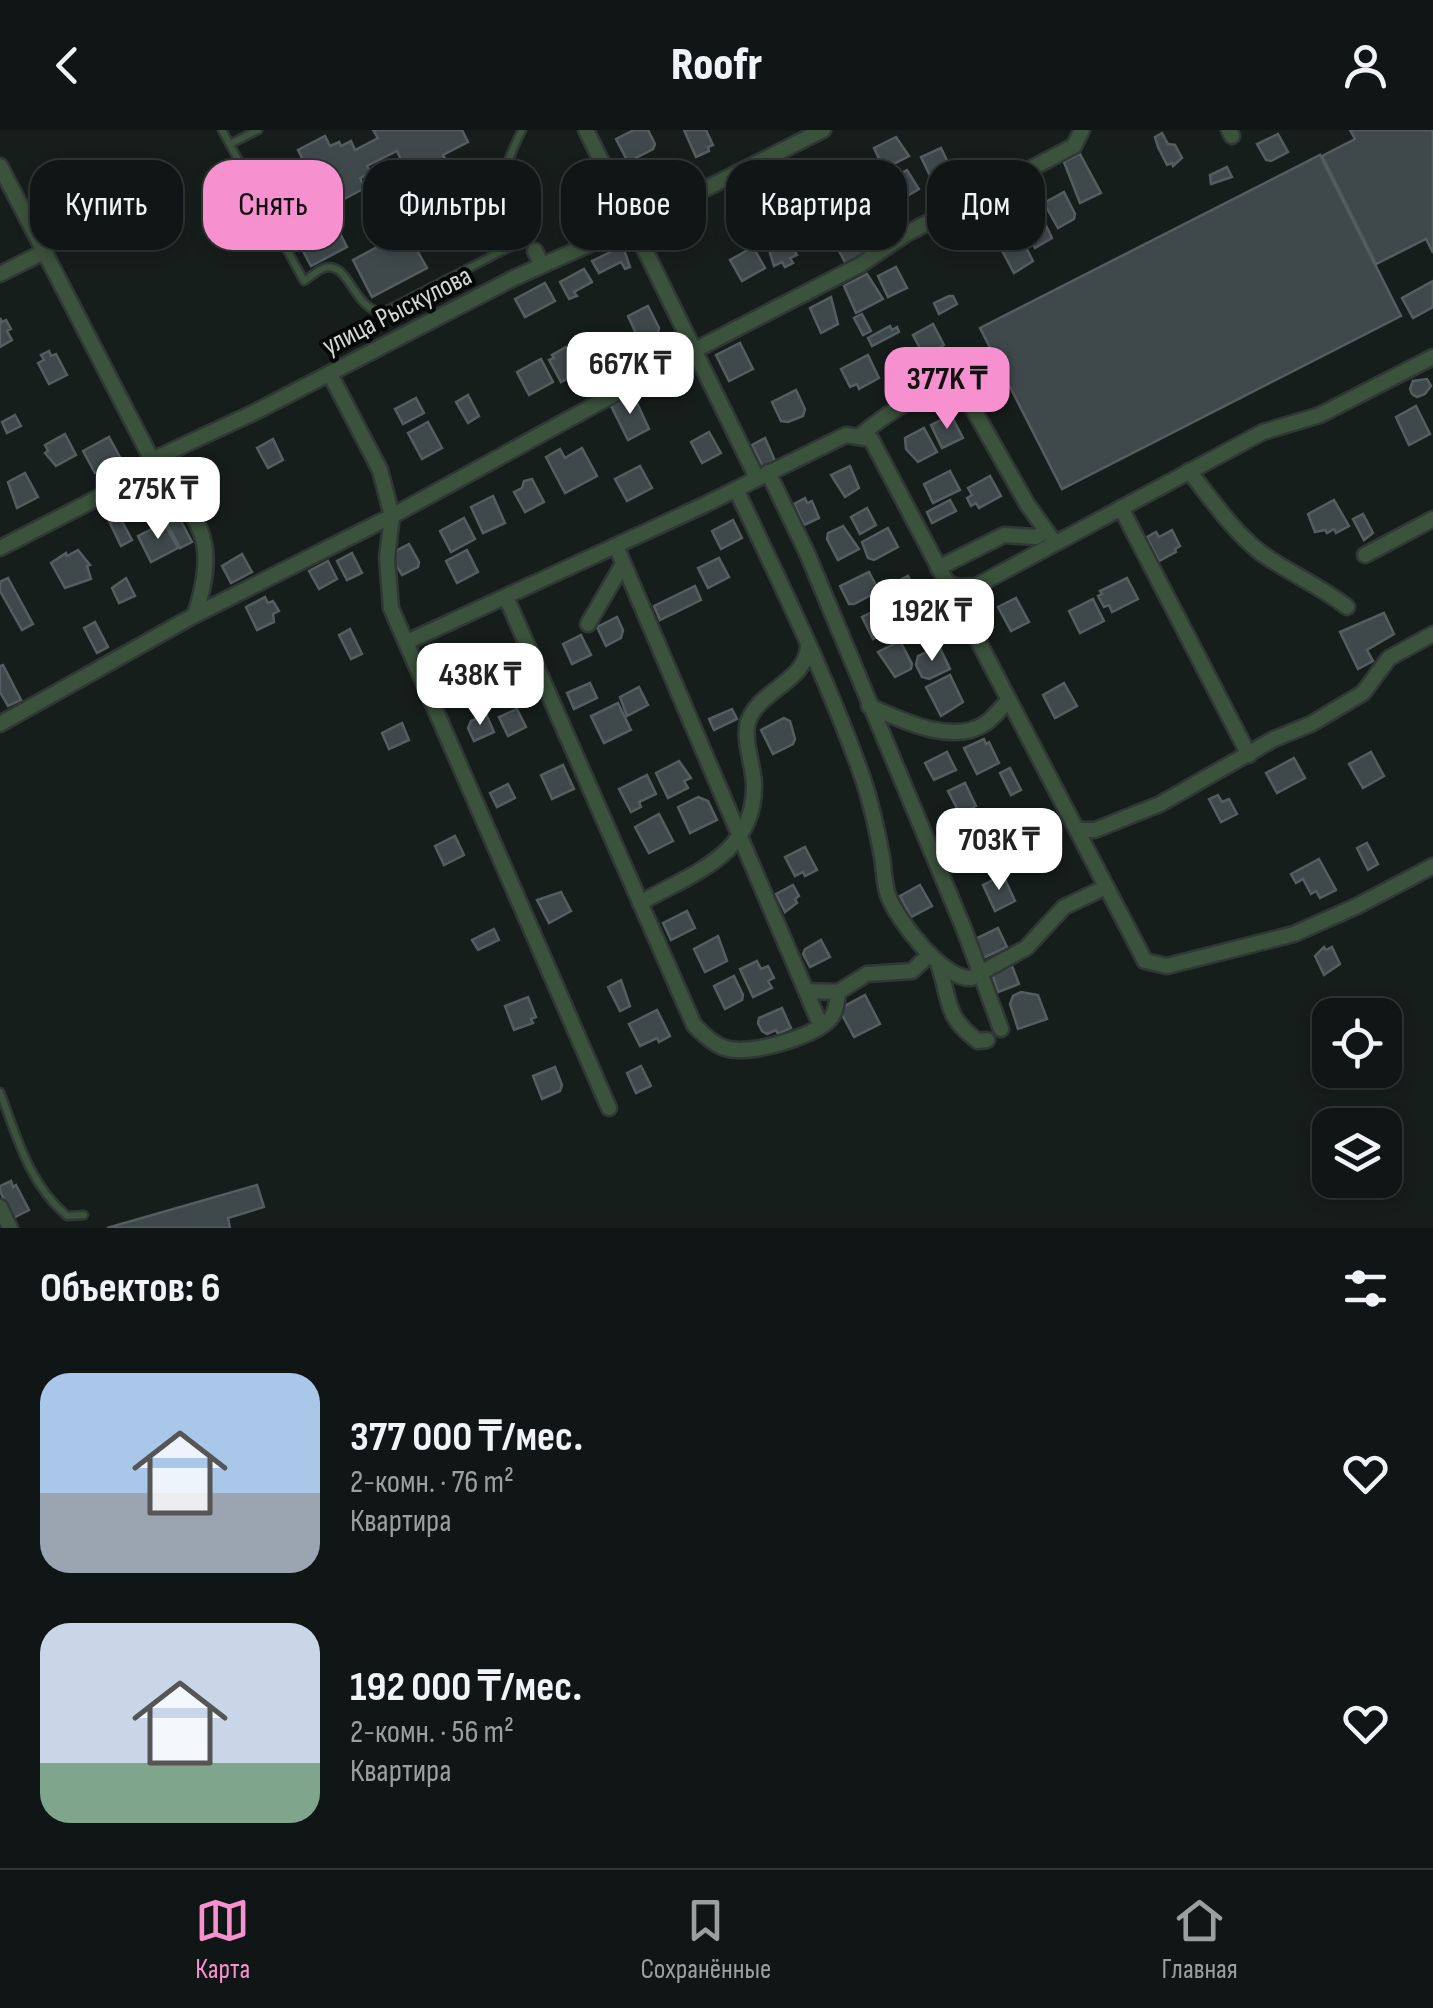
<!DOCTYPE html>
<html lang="ru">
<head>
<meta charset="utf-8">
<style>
  :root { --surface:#101615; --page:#191f1e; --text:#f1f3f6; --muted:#9c9fa0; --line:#303534; --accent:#f790ce }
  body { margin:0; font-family:"Sofia Sans Condensed",sans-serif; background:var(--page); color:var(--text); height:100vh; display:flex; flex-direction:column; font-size:38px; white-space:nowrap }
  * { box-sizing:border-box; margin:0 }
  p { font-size:32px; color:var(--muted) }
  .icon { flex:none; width:55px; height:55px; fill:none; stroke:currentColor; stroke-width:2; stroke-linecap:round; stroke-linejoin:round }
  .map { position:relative; height:1098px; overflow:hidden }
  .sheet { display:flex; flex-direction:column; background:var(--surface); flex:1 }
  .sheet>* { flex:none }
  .guide { position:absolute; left:30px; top:30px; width:1375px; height:90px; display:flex; gap:20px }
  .controls { position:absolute; left:1312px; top:868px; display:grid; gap:20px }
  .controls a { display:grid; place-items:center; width:90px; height:90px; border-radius:20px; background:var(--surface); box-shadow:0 5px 15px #0003,0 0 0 2px var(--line); font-size:50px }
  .price { position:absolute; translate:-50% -85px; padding:0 22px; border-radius:20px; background:#fff; color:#222; font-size:32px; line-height:65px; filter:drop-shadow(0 2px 5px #0008) }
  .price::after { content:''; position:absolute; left:50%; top:60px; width:30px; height:22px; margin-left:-15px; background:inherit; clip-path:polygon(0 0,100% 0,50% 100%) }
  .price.current { background:var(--accent); color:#111 }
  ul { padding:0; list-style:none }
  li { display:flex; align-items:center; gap:30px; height:250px; padding:0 40px }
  li span { display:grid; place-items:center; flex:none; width:280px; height:200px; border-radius:30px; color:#555 }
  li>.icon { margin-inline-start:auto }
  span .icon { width:120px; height:120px; fill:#fffc; stroke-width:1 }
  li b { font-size:42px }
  h2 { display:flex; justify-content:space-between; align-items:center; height:120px; padding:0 40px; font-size:42px }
  .tag { padding:0 35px; border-radius:30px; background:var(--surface); box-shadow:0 5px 15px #0003,0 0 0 2px var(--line); font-size:35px; line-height:90px }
  .tag.current { background:var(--accent); color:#111 }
  header { display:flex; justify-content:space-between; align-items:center; height:130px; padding:0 40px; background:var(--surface); font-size:45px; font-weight:800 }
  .tab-bar { display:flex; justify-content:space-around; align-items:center; height:140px; border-top:2px solid var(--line); background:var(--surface); font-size:28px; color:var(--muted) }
  .tab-bar a { display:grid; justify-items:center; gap:5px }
  .tab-bar .current { color:var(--accent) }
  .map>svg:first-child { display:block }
</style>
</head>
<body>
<header><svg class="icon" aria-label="back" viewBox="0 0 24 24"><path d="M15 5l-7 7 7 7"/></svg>Roofr<svg class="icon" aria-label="person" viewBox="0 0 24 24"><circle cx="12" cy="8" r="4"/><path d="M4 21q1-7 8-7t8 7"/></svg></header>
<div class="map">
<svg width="1433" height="1098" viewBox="0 0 1433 1098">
  <rect width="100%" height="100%" fill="#161e1c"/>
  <!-- building -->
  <g fill="#3f494b" stroke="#545d60" stroke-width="2.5">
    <path d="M373,0H462L468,12L443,25L456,49L447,54L451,61L458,58L476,92L418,122L427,138L372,167L353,130L405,102L403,97L436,79L430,66L415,74L394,36L402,32L397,21L367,36L371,43L360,48L365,58L327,78L347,117L311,136L285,87L310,74L291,38L304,32L298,20L325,6L330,16L339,12L341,16L351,11L355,20L378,8Z"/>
    <path d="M634,0H648L655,14L653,19L628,32L616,9Z"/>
    <path d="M684,0H706L713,15L708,17L709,21L696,27Z"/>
    <path d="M1350,0H1433V123L1426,109L1376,134L1322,26L1355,9Z"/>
    <path d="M1162,3L1168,14L1175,15L1182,28L1173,36L1172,33L1167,35L1158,17L1155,7Z"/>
    <path d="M1278,4L1288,22L1271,31L1266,30L1257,14Z"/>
    <path d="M896,7L909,26L884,39L874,18Z"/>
    <path d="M941,18L954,45L943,54L933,52L921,27Z"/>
    <path d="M1080,24L1101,63L1080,73L1064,32Z"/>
    <path d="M1320,25L1401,186L1062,359L980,198Z"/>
    <path d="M1227,37L1232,47L1211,54L1210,45Z"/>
    <path d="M814,38L828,65L803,78L789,51Z"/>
    <path d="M899,39L901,43L907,40L919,59L895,73L882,48Z"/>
    <path d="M1032,56L1041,72L1031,77L1022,61Z"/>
    <path d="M754,62L757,68L768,63L772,72L779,69L787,86L761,100L744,67Z"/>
    <path d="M1064,62L1075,84L1074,89L1058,98L1044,73Z"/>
    <path d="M882,66L892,86L891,91L873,101L860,78Z"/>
    <path d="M1038,79L1052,108L1035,118L1019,89Z"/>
    <path d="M823,84L834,104L830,106L835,115L828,119L825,113L817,117L815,112L811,114L804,100L808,97L806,93Z"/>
    <path d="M849,97L864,124L846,134L831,106Z"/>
    <path d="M784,101L797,125L790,128L793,133L785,137L782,132L774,136L766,110Z"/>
    <path d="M1020,106L1033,131L1014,143L1000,117Z"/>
    <path d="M623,116L630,137L625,139L621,132L599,143L592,131Z"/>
    <path d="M753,117L765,138L742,151L730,130Z"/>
    <path d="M896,137L907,158L888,167L878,146Z"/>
    <path d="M584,139L592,152L574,162L577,166L569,169L560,152Z"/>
    <path d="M867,144L883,169L856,183L844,156Z"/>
    <path d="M1433,151V177L1413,188L1402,168Z"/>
    <path d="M545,153L555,171L525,187L515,169Z"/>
    <path d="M949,166H953L957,174L939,184L934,173Z"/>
    <path d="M831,167L838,194L821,203L810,178Z"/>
    <path d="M648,176L659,198L657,207L639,210L628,186Z"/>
    <path d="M862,184L871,201L863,205L854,188Z"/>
    <path d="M0,188L2,192L6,190L11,199L7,201L12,210L0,217Z"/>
    <path d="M933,194L944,215L924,226L913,205Z"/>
    <path d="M890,196L892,200L897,197L899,202L872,216L868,208Z"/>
    <path d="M613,207L623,227L615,235L601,213Z"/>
    <path d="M678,207L684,219L645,239L639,227Z"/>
    <path d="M740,213L753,239L729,251L716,225Z"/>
    <path d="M566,217L569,223L579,218L586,232L577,237L580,242L561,252L549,230L554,228L552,225Z"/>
    <path d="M49,221L51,226L56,224L67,245L49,254L38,233L44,230L41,225Z"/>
    <path d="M868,225L879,248L859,259L857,254L850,257L841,239Z"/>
    <path d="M914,227L924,245L896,260L889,241Z"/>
    <path d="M541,229L553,252L529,265L517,242Z"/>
    <path d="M1427,249L1431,256L1425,264L1417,267L1412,264L1410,259L1413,251Z"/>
    <path d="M796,260L805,279L803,286L788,292L781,291L772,272Z"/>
    <path d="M633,264L649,299L628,310L611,276Z"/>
    <path d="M468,265L479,286L468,293L456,272Z"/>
    <path d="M416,268L424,283L403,294L395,279Z"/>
    <path d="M1416,276L1430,304L1409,315L1396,287Z"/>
    <path d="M15,285L21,296L7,303L2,292Z"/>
    <path d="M951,285L963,308L942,318L931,295Z"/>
    <path d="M428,292L442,318L422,329L408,303Z"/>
    <path d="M924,298L937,322L918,332L906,319L905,308Z"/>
    <path d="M709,302L721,323L702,333L691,312Z"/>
    <path d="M65,304L76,325L56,336L45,323L48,321L45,315Z"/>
    <path d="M109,307L121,329L95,343L83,321Z"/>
    <path d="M765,308L775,331L763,337L752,315Z"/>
    <path d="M273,309L283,330L268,338L257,318Z"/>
    <path d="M582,318L597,346L565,363L546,327L560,319L565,328Z"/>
    <path d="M640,336L652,358L627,371L615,349Z"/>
    <path d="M850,336L859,358L845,367L831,345Z"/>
    <path d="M950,341L960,360L933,373L924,354Z"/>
    <path d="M25,343L38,367L17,378L8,352Z"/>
    <path d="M990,346L1001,366L979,378L976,373L971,376L967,368L972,365L968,358Z"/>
    <path d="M532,349L544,372L525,382L514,362L522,358L524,351Z"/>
    <path d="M163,357L192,412L180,418L164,388L155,392L142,367Z"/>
    <path d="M493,366L505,393L483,403L471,377Z"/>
    <path d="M805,368L807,373L812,371L819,388L804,395L794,374Z"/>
    <path d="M950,370L956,381L932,393L927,382Z"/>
    <path d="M1334,370L1349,396L1336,403L1334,399L1327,403L1325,400L1315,402L1308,384Z"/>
    <path d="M867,378L876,395L860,404L851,387Z"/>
    <path d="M117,382L132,410L121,416L107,387Z"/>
    <path d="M1363,384L1373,403L1364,410L1353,389Z"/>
    <path d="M464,388L475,409L451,422L440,401Z"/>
    <path d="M733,390L742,408L721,419L712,401Z"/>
    <path d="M164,393L178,418L151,432L138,406Z"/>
    <path d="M843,396L859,419L838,430L827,409L828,403Z"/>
    <path d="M888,398L898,417L874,430L868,428L862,412Z"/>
    <path d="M1172,400L1180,416L1175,419L1176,422L1159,431L1147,407L1156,402L1159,407Z"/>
    <path d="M409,414L419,432L418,437L402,445L390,424Z"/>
    <path d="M78,420L90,435L87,436L91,449L65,458L51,433L66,423L67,426Z"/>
    <path d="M467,420L478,442L457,453L446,431Z"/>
    <path d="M352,423L362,443L347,450L337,431Z"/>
    <path d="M242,424L252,442L231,453L222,436Z"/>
    <path d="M719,428L729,447L708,458L698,438Z"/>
    <path d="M328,431L337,449L319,459L309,441Z"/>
    <path d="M869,442L877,457L875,463L854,474H849L840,456Z"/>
    <path d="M908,446L919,466L894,479L885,468L888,466L884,458Z"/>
    <path d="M8,448L33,494L22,500L0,461V452Z"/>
    <path d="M126,448L135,466L119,473L112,458Z"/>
    <path d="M1127,448L1138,469L1112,482L1109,475L1104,477L1098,466L1102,464L1100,461Z"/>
    <path d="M695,456L701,470L660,490L654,476Z"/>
    <path d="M265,467L268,473L273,471L279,481L273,484L274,492L257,500L246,477Z"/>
    <path d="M1016,468L1029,492L1011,501L998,477Z"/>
    <path d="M1093,469L1104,491L1080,503L1069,481Z"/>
    <path d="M884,476L895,498L873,509L862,487Z"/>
    <path d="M1384,483L1394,504L1367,520L1373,531L1358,539L1340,502Z"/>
    <path d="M617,487L623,500L621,508L606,516L597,497Z"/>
    <path d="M95,492L108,517L97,523L84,498Z"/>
    <path d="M350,499L362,524L351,529L339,505Z"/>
    <path d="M581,505L591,525L572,534L563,514Z"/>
    <path d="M900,511L912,534L911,539L895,547L878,522Z"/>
    <path d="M939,516L950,539L929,549L922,547L916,535L918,526Z"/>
    <path d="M465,527L477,553L457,563L444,537Z"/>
    <path d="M3,535L21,570L8,576L0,562V536Z"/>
    <path d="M950,545L963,572L941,586L926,557Z"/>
    <path d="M590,553L597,568L574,579L567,563Z"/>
    <path d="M1064,553L1077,576L1055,588L1043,565Z"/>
    <path d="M639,557L648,575L627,586L620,567Z"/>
    <path d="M618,573L631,600L604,613L591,586Z"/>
    <path d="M517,579L526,597L508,606L499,587Z"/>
    <path d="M732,579L737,589L714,600L709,589Z"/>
    <path d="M486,584L494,602L474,611L468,598L471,591Z"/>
    <path d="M784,588L790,591L795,609L793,614L773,624L761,600Z"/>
    <path d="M402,593L409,610L389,619L382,603Z"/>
    <path d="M984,609L986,614L989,612L999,633L977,644L964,618Z"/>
    <path d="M947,622L956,640L934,650L925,633Z"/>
    <path d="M1371,622L1384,646L1363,658L1349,634Z"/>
    <path d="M1294,628L1305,648L1277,663L1266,643Z"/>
    <path d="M679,631L691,648L684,651L688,658L668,668L656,643Z"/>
    <path d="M563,635L574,659L552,669L541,645Z"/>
    <path d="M1010,638L1021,660L1011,665L1000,643Z"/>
    <path d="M647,645L656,664L639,672L641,677L631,682L619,659Z"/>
    <path d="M965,653L976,676L960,684L948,661Z"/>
    <path d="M508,654L515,668L497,677L490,663Z"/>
    <path d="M1218,665L1222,672L1229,669L1237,684L1221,692L1209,669Z"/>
    <path d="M698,667L708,671L717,690L690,703L678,677Z"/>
    <path d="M659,684L673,711L649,723L635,697Z"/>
    <path d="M980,685L988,702L966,713L958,697Z"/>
    <path d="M455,706L464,725L444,735L435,716Z"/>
    <path d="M1367,713L1378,734L1368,740L1357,718Z"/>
    <path d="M805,717L817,740L805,746L803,742L795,746L785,727Z"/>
    <path d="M1319,729L1336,760L1320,768L1316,761L1311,764L1303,749L1296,753L1291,744Z"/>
    <path d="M1003,745L1015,771L995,781L983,755Z"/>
    <path d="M793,755L799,766L795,769L797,773L785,782L776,764Z"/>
    <path d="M920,755L932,776L911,787L900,766Z"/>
    <path d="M561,762L571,781L549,793L537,770Z"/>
    <path d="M687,781L695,798L671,810L663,793Z"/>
    <path d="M998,798L1007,817L981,829L973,810Z"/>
    <path d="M494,799L499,810L478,820L472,810Z"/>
    <path d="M718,806L727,831L705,842L694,819Z"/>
    <path d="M821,810L830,827L810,837L803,824L805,819Z"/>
    <path d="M1324,817L1326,820L1332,817L1340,834L1324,845L1315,826Z"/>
    <path d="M757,831L761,839L768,836L774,848L768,851L772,858L753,867L740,839Z"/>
    <path d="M1012,836L1019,854L998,862L992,844Z"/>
    <path d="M734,846L743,865L742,870L725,879L714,856Z"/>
    <path d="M621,850L630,876L620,881L608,857Z"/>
    <path d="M1021,862L1038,865L1047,889L1018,899L1010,874L1013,866Z"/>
    <path d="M865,865L880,894L854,907L839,879Z"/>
    <path d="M528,867L536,887L531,889L533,893L514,900L505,876Z"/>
    <path d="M782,878L791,898L778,904L776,900L767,904L762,901L758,893L759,888Z"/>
    <path d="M657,880L670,906L659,912L657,908L640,916L629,894Z"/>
    <path d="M641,936L651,956L636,963L627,943Z"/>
    <path d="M555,937L562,955L560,961L542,969L533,946Z"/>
    <path d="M11,1051L13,1057L16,1055L29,1080L13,1088L0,1061V1056Z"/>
    <path d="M257,1055L264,1077L228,1088L230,1098H107Z"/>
  </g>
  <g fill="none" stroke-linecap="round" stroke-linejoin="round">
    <!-- service casing -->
    <g stroke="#303836" stroke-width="11">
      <g id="service">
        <path d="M222,0L304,151C310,147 318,140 324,138C350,130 353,182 384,182L527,108"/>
        <path d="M522,0C492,61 502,64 534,120"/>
        <path d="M230,14L258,0"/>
        <path d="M0,962C17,1007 29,1054 67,1086L84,1085"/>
      </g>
    </g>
    <!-- minor casing -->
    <g stroke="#303836" stroke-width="19">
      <g id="minor">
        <path d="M586,0L757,348"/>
        <path d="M1229,0L1232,6"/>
        <path d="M0,36L152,330C171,351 198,385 204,413C209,436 202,463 195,485L0,594"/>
        <path d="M535,121L542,135"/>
        <path d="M0,144L46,121"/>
        <path d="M330,244L380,340L392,386L387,428L391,478L609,978"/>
        <path d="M861,305C887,283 917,264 950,254L962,259L1027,374L1055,413"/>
        <path d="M1189,341C1212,370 1232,400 1261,423C1289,443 1320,456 1347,477"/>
        <path d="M768,342L807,423L964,799L1001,899"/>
        <path d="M736,359C780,453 827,547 862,646C871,672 877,700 882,727C884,739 884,754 888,765C897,790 943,850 971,848L1026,818L1064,777L1106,757"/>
        <path d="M1121,378L1249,625"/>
        <path d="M616,416L820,894"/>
        <path d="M0,418L117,358L152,330L257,281L514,148L635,94L823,0"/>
        <path d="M1365,425L1433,389"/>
        <path d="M938,438L1004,405L1036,407L1046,401"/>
        <path d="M948,453L1145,831L1167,836L1294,804L1357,776L1433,736"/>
        <path d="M506,467L694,895C703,904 713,914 725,918C749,926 812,907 828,891C836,884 837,872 838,862"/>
        <path d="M195,485L392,386L695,220L860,135L906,104L1074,16L1082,0"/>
        <path d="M588,494L623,434"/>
        <path d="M407,512L704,375L846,305L871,309L947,453L958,457L976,456L1263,302L1320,285L1433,227"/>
        <path d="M869,576C901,590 953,616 986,593C994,587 1002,577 1009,570"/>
        <path d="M1077,700H1095L1160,674L1274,609L1311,594L1363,563L1389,528L1433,504"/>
        <path d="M640,773C692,743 756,725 754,653C753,635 743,609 748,592C758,560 808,551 808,515"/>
        <path d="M939,836C951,872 944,886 978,911L987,910"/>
        <path d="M806,861L838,862L867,844L912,841L930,824"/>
        <path d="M0,1077L10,1098"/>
      </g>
    </g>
    <!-- service -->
    <use href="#service" stroke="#3b523c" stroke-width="6"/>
    <!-- minor -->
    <use href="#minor" stroke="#3b523c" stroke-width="14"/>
  </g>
  <g text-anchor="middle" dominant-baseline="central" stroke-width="8" stroke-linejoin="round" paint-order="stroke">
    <!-- street labels -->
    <g font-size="28" fill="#d2d7d6" stroke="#050707">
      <text transform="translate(397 181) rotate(-27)">улица Рыскулова</text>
    </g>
  </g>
</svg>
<div class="controls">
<a><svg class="icon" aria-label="locate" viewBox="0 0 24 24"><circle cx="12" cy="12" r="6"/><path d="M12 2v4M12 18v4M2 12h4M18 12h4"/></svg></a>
<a><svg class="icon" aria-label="layers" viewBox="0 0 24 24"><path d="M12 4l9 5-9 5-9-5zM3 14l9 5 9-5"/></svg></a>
</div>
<b class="price" style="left:630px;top:287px">667K ₸</b>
<b class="price current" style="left:947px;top:302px">377K ₸</b>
<b class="price" style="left:158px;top:412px">275K ₸</b>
<b class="price" style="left:932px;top:534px">192K ₸</b>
<b class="price" style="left:480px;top:598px">438K ₸</b>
<b class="price" style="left:999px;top:763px">703K ₸</b>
<div class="guide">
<a class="tag">Купить</a>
<a class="tag current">Снять</a>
<a class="tag">Фильтры</a>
<a class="tag">Новое</a>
<a class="tag">Квартира</a>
<a class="tag">Дом</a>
</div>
</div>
<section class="sheet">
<h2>Объектов: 6<svg class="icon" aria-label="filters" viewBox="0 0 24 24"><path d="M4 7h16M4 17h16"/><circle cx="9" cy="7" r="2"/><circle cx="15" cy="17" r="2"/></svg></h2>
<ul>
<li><span style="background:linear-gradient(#a9c7e8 60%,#9aa5b1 0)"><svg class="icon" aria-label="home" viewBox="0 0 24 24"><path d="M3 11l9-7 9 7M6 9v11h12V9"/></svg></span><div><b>377 000 ₸/мес.</b><p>2-комн. · 76 m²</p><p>Квартира</p></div><svg class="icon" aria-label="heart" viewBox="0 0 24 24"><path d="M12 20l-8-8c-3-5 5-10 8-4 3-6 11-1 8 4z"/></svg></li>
<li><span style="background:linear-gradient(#c9d6e8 70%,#7fa58c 0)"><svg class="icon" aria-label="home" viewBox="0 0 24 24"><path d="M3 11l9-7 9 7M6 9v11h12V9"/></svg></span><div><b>192 000 ₸/мес.</b><p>2-комн. · 56 m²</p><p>Квартира</p></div><svg class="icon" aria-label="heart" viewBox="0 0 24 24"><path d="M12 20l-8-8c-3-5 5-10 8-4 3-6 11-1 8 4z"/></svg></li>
</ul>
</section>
<nav class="tab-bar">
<a class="current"><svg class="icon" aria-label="map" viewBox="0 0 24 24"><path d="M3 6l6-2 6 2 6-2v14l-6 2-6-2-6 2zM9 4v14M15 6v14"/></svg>Карта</a>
<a><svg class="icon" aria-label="saved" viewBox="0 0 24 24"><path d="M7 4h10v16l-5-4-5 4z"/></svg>Сохранённые</a>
<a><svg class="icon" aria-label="home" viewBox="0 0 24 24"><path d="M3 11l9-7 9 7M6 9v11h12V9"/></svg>Главная</a>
</nav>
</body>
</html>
